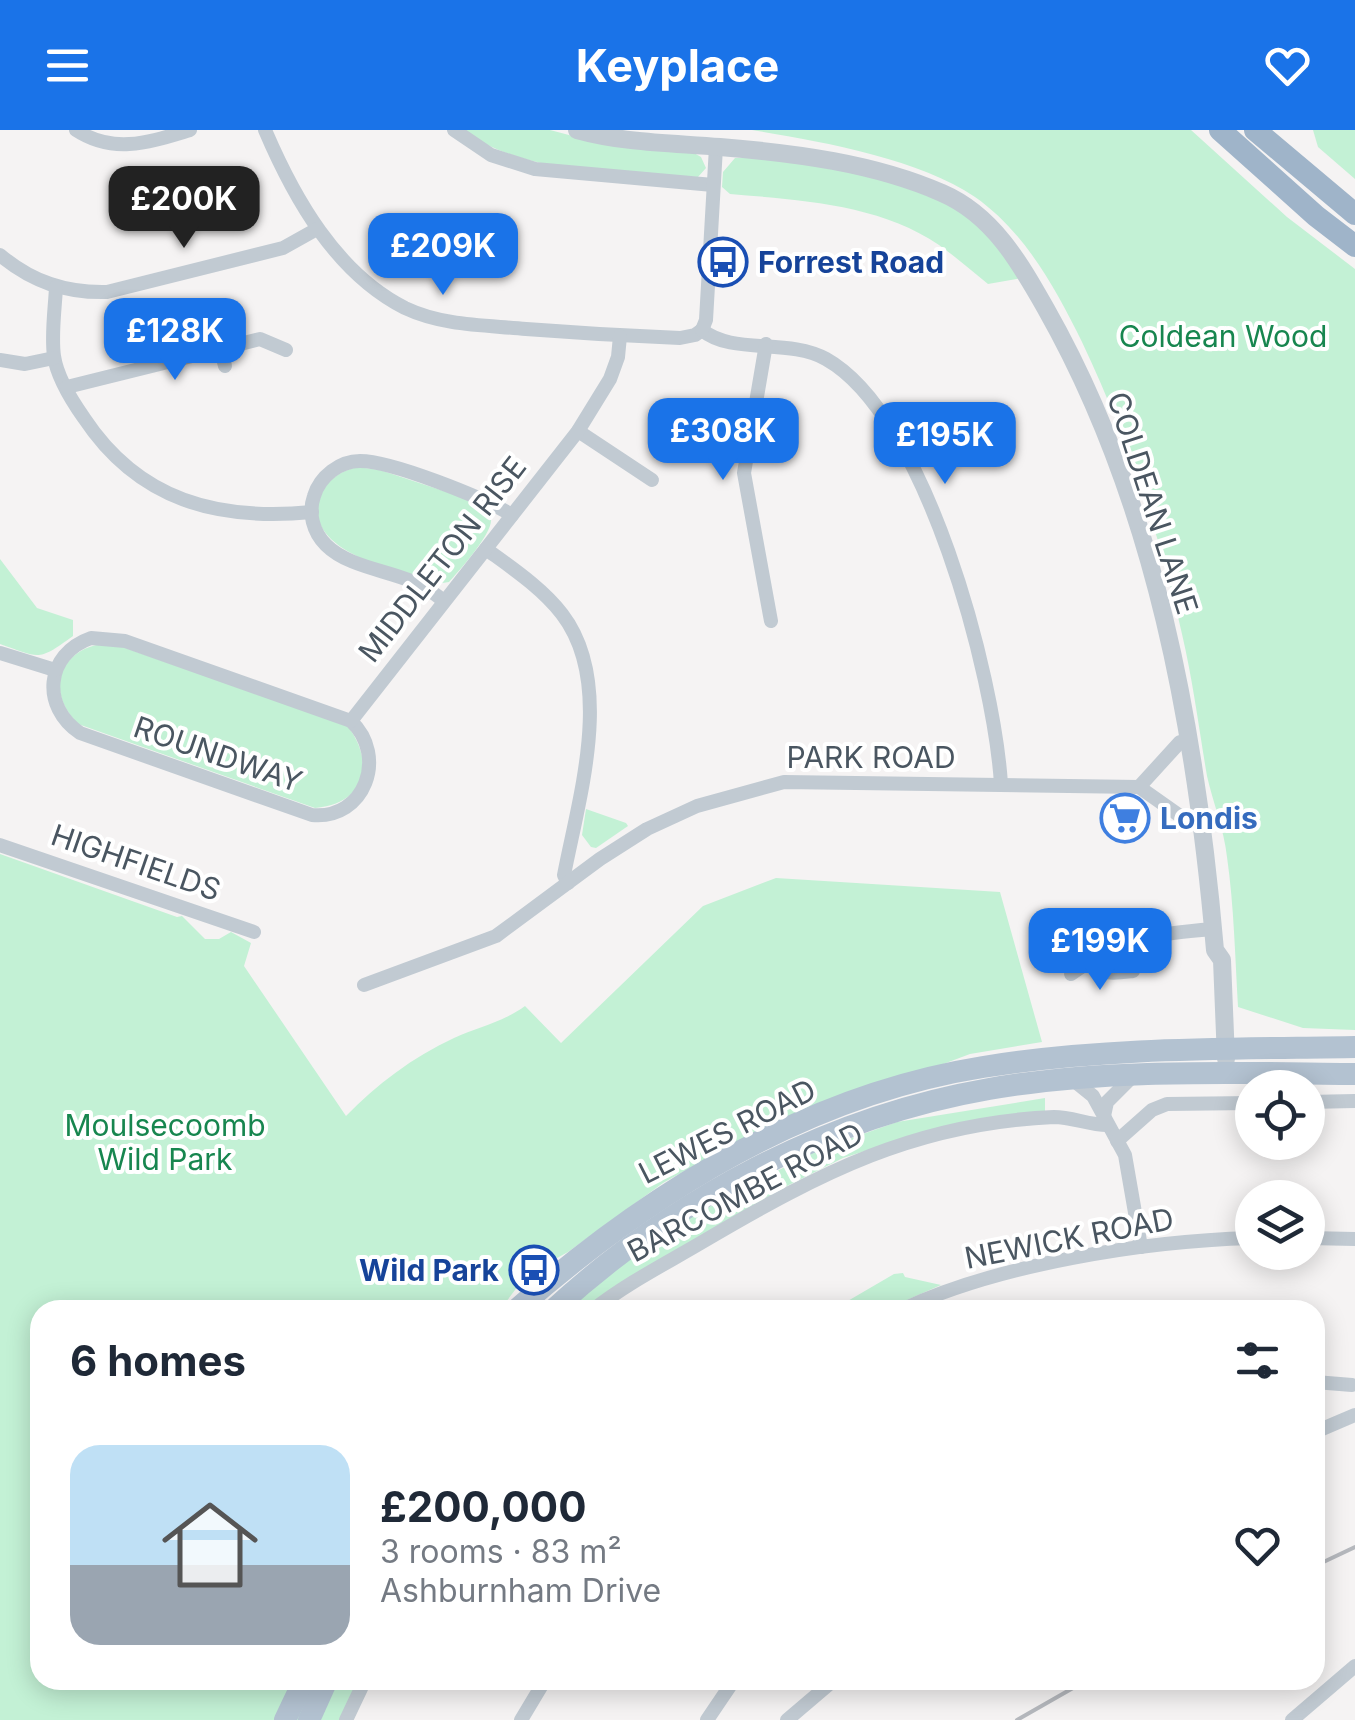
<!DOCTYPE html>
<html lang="en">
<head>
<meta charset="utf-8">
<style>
  :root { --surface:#fff; --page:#f2f2f3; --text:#1f2937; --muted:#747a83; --accent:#1a73e8 }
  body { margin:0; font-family:Inter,sans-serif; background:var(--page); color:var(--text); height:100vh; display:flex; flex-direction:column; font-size:38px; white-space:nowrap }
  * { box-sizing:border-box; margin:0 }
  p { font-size:32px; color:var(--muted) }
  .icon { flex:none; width:55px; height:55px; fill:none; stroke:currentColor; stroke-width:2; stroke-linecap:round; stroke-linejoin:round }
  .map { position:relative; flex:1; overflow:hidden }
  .drawer { position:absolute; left:30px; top:1170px; width:1295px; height:390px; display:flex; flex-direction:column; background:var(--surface); border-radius:30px; box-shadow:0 5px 25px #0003 }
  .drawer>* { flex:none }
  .tools { position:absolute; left:1235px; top:940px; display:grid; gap:20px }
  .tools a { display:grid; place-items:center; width:90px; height:90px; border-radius:50%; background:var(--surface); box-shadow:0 5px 25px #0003; font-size:50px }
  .price { position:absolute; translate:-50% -85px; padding:0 22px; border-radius:20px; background:var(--accent); color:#fff; font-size:32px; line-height:65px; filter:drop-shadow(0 2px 5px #0008) }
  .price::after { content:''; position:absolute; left:50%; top:60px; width:30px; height:22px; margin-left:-15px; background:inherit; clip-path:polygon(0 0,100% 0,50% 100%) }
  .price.current { background:#222; color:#fff }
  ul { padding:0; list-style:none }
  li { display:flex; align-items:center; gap:30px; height:250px; padding:0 40px }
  li span { display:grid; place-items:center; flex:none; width:280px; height:200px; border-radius:30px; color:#555 }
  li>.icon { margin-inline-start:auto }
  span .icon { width:120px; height:120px; fill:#fffc; stroke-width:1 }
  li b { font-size:42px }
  h2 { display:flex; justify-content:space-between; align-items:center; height:120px; padding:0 40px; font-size:42px }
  header { display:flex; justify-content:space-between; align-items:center; height:130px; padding:0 40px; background:var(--accent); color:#fff; font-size:45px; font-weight:700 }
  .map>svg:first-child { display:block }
</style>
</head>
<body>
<header><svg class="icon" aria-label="menu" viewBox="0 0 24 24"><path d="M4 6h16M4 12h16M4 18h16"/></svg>Keyplace<svg class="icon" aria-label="heart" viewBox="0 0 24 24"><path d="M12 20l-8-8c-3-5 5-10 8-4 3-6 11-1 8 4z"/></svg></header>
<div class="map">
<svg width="1355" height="1590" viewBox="0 0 1355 1590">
  <rect width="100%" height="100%" fill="#f5f3f3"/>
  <!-- green -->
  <g fill="#c3f1d5">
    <path d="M462,0H550L584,9L694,23L701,27L706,38L698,47C618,41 530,47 462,0Z"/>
    <path d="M752,0H1191L1287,87L1355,139V900L1303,898L1238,877C1235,827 1234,776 1227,727C1224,699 1213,673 1207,646C1199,599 1193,551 1182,504C1160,404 1126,305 1082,212C1056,159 1025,102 975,67C918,28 819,11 752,0Z"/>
    <path d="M1313,0H1355V49L1318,17Z"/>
    <path d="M735,28C797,26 914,49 965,84C988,101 1004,126 1022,148L988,154C972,141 956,127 939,115C879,74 800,70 730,64L722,57L723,42Z"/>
    <path d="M357,337L380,340L474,371C482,376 490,379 491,389C493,403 459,441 449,452L436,454C399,441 297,421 321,364C328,349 341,341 357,337Z"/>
    <path d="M0,429L37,478L73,490V506C37,532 41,528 0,514Z"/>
    <path d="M111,513L347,595C376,633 365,674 315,678L78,594C42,558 62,515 111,513Z"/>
    <path d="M586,679L626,693L628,696L596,718L591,717L582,705Z"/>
    <path d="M0,724L177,787L182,786L205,809H219L231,802L251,813L244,836L346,986C377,954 413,927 454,908C478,897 503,892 525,876L561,913L703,776L776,748L1000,762L1042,912L970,924L740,1010L663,1053L568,1122L537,1139L518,1156L500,1180H40V1550H361L342,1590H0Z"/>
    <path d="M1045,968V983L934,999L843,1028L785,1057L703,1105L585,1180H564L590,1157L688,1088L815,1021L897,992Z"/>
    <path d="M903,1143L905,1147L941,1155L884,1180L834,1179L894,1144Z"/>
  </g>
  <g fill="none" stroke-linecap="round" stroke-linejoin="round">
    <!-- minor -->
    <g stroke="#c1cad2" stroke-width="14">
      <path d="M76,0C114,25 150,12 190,0"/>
      <path d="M265,0C294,68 336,143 405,178C443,196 485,195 526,199C577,203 628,206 680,208L695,205L702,200"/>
      <path d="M454,0L491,25L535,39L713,55"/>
      <path d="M0,125C32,152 66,163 107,162L283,118L317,99"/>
      <path d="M56,157C55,179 51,204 54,226C57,247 72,271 84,288C139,371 218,391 312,382"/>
      <path d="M702,200C732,225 788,208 826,229C926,285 994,545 1001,654"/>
      <path d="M702,200L706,190L716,17"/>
      <path d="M766,214L744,343L771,491"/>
      <path d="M221,220L225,236"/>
      <path d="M0,230L25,234L54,228"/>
      <path d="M67,257L260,209L286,220"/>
      <path d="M578,301L652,350"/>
      <path d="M486,419C512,438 542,458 562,484C615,553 579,667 564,745L568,753"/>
      <path d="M444,471C434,463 424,456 411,451C385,440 347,436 326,415C313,402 308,383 314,366C320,346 340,331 360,331C392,331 484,368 512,385"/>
      <path d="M91,508L125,511L351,591C388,626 365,690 312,685L80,603C41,577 45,524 91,508Z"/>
      <path d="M0,523L55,540"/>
      <path d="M351,591L578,301L610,249L618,227L620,206"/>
      <path d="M1139,657L1180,612L1190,610"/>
      <path d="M0,715L254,802"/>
      <path d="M1088,832C1100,846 1117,843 1133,841"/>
      <path d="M1071,844C1123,808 1152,804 1214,799"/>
      <path d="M364,855L496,806L600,729L647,699L697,676L784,652L1139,657L1190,693L1202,694"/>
      <path d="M1072,949L1093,966L1125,1025L1141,1117"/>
      <path d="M1308,972L1355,971"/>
      <path d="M1104,986L1107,972L1132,947"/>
      <path d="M1117,1011L1152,980L1167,974L1252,973"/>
      <path d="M1308,1108L1355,1109"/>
      <path d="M593,1180C627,1153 667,1133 704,1111C820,1043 915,993 1054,987C1072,987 1089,995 1107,995"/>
      <path d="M901,1180C999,1134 1144,1111 1252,1108"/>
      <path d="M1315,1252L1352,1255"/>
      <path d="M1315,1302L1355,1285"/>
      <path d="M346,1590L365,1550"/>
      <path d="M521,1590L545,1550"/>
      <path d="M707,1590L734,1550"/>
      <path d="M787,1590L834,1550"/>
      <path d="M1292,1590L1355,1536"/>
    </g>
    <!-- tertiary -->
    <path stroke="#c1cad2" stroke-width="18" d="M577,0C624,13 672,13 720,17C794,23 874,33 942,63C993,85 1020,133 1046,179C1156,373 1196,601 1215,820L1222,830L1226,929"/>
    <!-- primary -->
    <g stroke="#b3c2d1" stroke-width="22">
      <path d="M516,1180C648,1064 806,965 983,937C1105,917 1231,919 1355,917"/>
      <path d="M553,1180C674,1069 827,987 989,959C1107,938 1236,943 1355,944"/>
      <path d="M285,1590L304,1550"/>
      <path d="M309,1590L327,1550"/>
    </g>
    <!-- trunk -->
    <g stroke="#9fb4c9" stroke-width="22">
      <path d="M1220,0L1316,86L1355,116"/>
      <path d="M1255,0L1355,84"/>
    </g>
    <!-- rail -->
    <g stroke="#b5b8bd" stroke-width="4">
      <path d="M1315,1436L1355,1417"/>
      <path d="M1017,1590L1087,1550"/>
    </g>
  </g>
  <!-- icons -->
  <defs>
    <g id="bus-ring" transform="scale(2.5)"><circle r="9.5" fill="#fff" stroke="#1a4fb4" stroke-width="1.5"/><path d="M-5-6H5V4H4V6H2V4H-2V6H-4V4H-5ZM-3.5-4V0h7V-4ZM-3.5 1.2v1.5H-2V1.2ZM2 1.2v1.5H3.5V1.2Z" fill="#1a4fb4"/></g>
    <g id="supermarket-ring" transform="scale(2.5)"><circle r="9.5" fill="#fff" stroke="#3f7fe0" stroke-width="1.5"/><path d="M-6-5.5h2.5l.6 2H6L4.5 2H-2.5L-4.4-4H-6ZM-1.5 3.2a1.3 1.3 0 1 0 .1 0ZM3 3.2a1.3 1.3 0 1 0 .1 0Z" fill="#3f7fe0"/></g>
  </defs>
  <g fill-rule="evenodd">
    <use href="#bus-ring" x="723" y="132"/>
    <use href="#supermarket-ring" x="1125" y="688"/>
    <use href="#bus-ring" x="534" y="1140"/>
  </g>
  <g text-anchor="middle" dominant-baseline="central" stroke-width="8" stroke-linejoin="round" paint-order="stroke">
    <!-- transit labels -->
    <g font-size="30" font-weight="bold" fill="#164399" stroke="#fff" text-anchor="start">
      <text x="758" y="132">Forrest Road</text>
      <text x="499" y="1140" text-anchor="end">Wild Park</text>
    </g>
    <!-- park labels -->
    <g font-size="30" fill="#17864f" stroke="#fff">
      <text x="1223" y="206">Coldean Wood</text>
      <text x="165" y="995">Moulsecoomb<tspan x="165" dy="34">Wild Park</tspan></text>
    </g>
    <!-- street labels -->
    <g font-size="30" fill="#4a5661" stroke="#fff">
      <text transform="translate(1153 373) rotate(72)">COLDEAN LANE</text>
      <text transform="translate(442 429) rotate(-52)">MIDDLETON RISE</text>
      <text transform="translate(218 624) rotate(19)">ROUNDWAY</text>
      <text x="871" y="627">PARK ROAD</text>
      <text transform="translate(136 732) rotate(19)">HIGHFIELDS</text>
      <text transform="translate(727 1001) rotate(-27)">LEWES ROAD</text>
      <text transform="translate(745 1062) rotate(-28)">BARCOMBE ROAD</text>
      <text transform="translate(1069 1108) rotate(-11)">NEWICK ROAD</text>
    </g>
    <!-- shop labels -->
    <g font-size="30" font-weight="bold" fill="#366cbe" stroke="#fff" text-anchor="start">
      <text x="1160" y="688">Londis</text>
    </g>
  </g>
</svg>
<div class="tools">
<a><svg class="icon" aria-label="locate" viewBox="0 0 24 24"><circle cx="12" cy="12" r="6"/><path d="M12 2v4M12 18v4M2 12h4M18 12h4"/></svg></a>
<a><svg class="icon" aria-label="layers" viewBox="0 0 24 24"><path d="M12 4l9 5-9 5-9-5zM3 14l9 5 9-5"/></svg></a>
</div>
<b class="price current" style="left:184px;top:121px">£200K</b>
<b class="price" style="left:443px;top:168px">£209K</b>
<b class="price" style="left:175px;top:253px">£128K</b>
<b class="price" style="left:723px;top:353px">£308K</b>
<b class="price" style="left:945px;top:357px">£195K</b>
<b class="price" style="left:1100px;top:863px">£199K</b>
<section class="drawer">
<h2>6 homes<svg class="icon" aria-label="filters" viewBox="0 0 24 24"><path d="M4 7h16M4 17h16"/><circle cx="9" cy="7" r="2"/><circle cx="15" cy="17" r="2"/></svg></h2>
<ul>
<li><span style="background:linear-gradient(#bfe0f5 60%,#9aa5b1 0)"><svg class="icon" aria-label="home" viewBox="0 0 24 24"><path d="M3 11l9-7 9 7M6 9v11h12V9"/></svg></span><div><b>£200,000</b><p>3 rooms · 83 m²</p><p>Ashburnham Drive</p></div><svg class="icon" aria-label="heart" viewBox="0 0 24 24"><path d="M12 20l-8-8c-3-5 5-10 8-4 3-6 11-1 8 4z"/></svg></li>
</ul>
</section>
</div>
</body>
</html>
